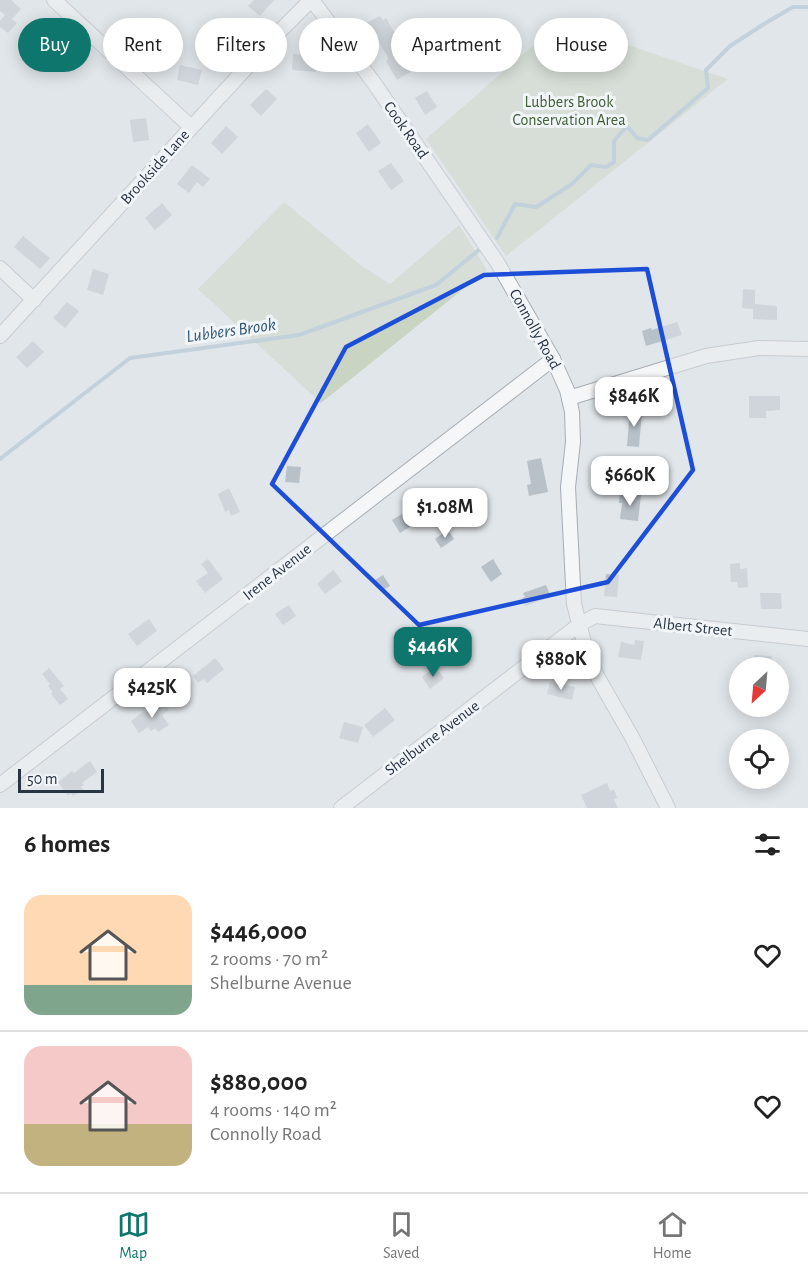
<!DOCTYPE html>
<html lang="en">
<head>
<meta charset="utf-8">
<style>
  :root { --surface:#fff; --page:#f2f2f2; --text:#222; --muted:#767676; --line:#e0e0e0; --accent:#0f766e }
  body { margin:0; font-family:"Alegreya Sans",sans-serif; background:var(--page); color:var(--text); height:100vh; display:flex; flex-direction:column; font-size:22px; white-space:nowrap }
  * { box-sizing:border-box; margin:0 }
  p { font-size:20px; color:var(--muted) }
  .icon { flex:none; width:33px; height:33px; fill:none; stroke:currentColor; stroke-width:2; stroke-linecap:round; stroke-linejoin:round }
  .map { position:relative; height:808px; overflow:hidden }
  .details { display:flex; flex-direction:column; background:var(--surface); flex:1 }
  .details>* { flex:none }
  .top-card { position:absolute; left:18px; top:18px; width:772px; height:54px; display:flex; gap:12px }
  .needle { width:39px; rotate:206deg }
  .tools { position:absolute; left:729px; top:657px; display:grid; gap:12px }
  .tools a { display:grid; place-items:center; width:60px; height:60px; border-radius:50%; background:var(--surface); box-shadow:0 3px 15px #0003; font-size:30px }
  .scale { position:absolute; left:18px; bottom:15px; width:86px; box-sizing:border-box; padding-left:6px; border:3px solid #293543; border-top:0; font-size:16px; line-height:21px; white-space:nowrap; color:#293543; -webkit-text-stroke:4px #f1f5f8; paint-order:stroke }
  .price { position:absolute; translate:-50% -51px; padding:0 14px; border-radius:12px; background:#fff; color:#222; font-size:20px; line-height:39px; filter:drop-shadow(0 2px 3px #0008) }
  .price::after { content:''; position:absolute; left:50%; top:36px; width:18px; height:14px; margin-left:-9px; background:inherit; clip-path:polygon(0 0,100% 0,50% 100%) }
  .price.active { background:var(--accent); color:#fff }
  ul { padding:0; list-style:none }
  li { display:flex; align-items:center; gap:18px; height:150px; padding:0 24px }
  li+li { border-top:2px solid var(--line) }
  li span { display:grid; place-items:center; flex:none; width:168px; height:120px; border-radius:18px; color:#555 }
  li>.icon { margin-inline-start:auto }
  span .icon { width:72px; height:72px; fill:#fffc; stroke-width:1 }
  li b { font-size:26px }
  h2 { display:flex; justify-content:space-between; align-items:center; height:72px; padding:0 24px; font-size:26px }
  .chip { padding:0 21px; border-radius:27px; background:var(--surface); box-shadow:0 3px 15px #0003; font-size:21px; line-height:54px }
  .chip.active { background:var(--accent); color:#fff }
  .menu { display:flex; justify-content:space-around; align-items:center; height:84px; border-top:2px solid var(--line); background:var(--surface); font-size:16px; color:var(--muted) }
  .menu a { display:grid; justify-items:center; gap:3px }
  .menu .active { color:var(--accent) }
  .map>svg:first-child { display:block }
</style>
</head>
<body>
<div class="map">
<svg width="808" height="808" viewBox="0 0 808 808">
  <rect width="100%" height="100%" fill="#e1e6ea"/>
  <!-- green -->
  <g fill="#c9d5c2">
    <path d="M560,22L728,79L506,256L426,139Z"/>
    <path d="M284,202L363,267L390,284L459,225L487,270L321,403L198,289Z"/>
  </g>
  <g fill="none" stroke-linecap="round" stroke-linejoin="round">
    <!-- stream -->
    <g stroke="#9cb8cb" stroke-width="4">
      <path d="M497,238L515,204L536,207L572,184L591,165L606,167L614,162V141L627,126L637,138L648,140L708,88L706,70L730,46L764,24L793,7H808"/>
      <path d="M0,459L130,358L299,335L436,285L480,249"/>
    </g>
  </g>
  <!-- building -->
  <g fill="#b8c0c8">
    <path d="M0,0H11L21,9L12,19L17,23L8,33L0,27V21L5,15L0,11Z"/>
    <path d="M254,0H274L260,16L248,6Z"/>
    <path d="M380,16L383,20L386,18L408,57L403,59L410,72L397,80L386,61L389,59L378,41L374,43L363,25Z"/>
    <path d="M230,28L238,41L219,52L211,39Z"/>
    <path d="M33,31L49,47L38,58L22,43Z"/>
    <path d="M293,54L317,56L316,72L292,70Z"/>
    <path d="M180,65L202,70L198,85L177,80Z"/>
    <path d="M266,89L277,99L261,116L250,105Z"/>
    <path d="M427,91L437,107L425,115L415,98Z"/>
    <path d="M146,118L149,140L133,142L130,120Z"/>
    <path d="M368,124L381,143L369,152L356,133Z"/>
    <path d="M226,126L238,137L222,154L211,143Z"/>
    <path d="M391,163L404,181L391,190L378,171Z"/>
    <path d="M192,165L210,179L203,187L197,182L189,193L177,184Z"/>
    <path d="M162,203L172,215L155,230L145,218Z"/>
    <path d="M23,236L50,258L40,269L14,247Z"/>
    <path d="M93,269L109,274L103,295L87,290Z"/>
    <path d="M743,289L755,290V304L777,306V320L753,319V309L742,308Z"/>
    <path d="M67,302L79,311L65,328L53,318Z"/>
    <path d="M677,322L682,335L646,346L642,331L651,328L652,330Z"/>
    <path d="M33,341L44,352L27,368L16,357Z"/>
    <path d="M749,396H780V410L766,411V418H749Z"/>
    <path d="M630,410L642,411L639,447L627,446Z"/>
    <path d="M541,458L548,492L529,496L527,485L531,484L527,461Z"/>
    <path d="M287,466L301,467L299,483L285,482Z"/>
    <path d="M229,488L240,512L231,516L229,510L225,512L218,494Z"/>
    <path d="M620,493L641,495L638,521L620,519L622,503H619Z"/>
    <path d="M410,509L418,522L400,533L392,520Z"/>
    <path d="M448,530L454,539L441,548L435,539Z"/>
    <path d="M208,559L223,579L205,593L196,581L208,573L201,564Z"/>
    <path d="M493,559L502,574L491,582L481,567Z"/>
    <path d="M740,563V569L747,568L748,587L738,588L737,582H731L730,564Z"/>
    <path d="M333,570L342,581L325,594L317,584Z"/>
    <path d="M606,574L619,575L617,597L604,596Z"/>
    <path d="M383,575L390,586L381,591L375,580Z"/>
    <path d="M546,585L551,597L525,606L522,598L525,597L523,593Z"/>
    <path d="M760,593H781L782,609H761Z"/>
    <path d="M289,605L296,616L283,625L275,614Z"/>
    <path d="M149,619L157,631L137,646L128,634Z"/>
    <path d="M635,640L644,641L641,660L618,657L621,642L634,645Z"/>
    <path d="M754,655L772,656L771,668H753Z"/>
    <path d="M215,658L224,669L207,683L204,679L198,683L193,676Z"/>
    <path d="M435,667L444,678L430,689L422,677Z"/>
    <path d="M49,668L64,686L60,689L68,699L60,705L51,694L53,692L48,686L50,684L42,674Z"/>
    <path d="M550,682L575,687L572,700L547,694Z"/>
    <path d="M164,702L169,710L162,715L169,725L158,732L155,728L151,731L148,727L139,733L131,721L144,711L145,713L150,709L151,711Z"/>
    <path d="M385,708L395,720L373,737L364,725Z"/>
    <path d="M344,722L363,727L358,743L339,738Z"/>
    <path d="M90,761L97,772L82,783L84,785L81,787L83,790L73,796L71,793L68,796L58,782L72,771L74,773Z"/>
    <path d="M607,783L610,791L614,789L617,798L614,799L618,808H587L581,795Z"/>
  </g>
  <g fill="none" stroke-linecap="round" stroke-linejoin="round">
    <!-- minor casing -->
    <g stroke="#a6adb5" stroke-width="16">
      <g id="minor">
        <path d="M54,0L191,127"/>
        <path d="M312,0L374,83L497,262L553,359L567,390L572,412L573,442L568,487L574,604L587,654L597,676L633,739L668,808"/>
        <path d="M0,268L34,300"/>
        <path d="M0,336L280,31L311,0"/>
        <path d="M569,398L706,356L759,348L808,349"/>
        <path d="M0,785L553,359"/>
        <path d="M341,808L580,624L595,616L808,639"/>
      </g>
    </g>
    <!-- minor -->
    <use href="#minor" stroke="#f4f6f8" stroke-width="14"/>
  </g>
  <!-- marked area -->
  <path d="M0 0H808V808H0ZM647,269L693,470L608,582L419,625L272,484L346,347L484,275Z" fill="#e1e6ea" fill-opacity=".55" fill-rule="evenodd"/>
  <path fill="none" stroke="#1d4ed8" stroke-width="4.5" stroke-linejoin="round" d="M647,269L693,470L608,582L419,625L272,484L346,347L484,275Z"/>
  <g text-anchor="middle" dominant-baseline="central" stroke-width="6" stroke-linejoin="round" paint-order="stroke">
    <!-- park labels -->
    <g font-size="16" fill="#425f36" stroke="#f1f5f8">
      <text x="569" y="102">Lubbers Brook<tspan x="569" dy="18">Conservation Area</tspan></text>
    </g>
    <!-- street labels -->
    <g font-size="16" fill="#293543" stroke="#f1f5f8">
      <text transform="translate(406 130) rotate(55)">Cook Road</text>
      <text transform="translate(155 167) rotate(-48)">Brookside Lane</text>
      <text transform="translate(535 329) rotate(61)">Connolly Road</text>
      <text transform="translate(277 572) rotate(-38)">Irene Avenue</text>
      <text transform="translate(693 627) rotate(6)">Albert Street</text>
      <text transform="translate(432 738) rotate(-37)">Shelburne Avenue</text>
    </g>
    <!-- water labels -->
    <g font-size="18" font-style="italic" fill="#325978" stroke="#f1f5f8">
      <text transform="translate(231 331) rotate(-8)">Lubbers Brook</text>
    </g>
  </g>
</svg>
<div class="tools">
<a><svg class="needle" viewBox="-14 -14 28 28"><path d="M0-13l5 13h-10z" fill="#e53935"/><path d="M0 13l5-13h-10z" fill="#767676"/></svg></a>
<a><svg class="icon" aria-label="locate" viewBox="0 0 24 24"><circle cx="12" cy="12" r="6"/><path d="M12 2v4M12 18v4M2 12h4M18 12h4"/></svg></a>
</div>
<div class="scale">50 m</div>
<b class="price" style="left:634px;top:428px">$846K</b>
<b class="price" style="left:630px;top:507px">$660K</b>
<b class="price" style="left:445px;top:539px">$1.08M</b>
<b class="price active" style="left:433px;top:678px">$446K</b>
<b class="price" style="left:561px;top:691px">$880K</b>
<b class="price" style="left:152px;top:719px">$425K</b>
<div class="top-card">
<a class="chip active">Buy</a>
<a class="chip">Rent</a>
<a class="chip">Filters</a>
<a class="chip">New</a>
<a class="chip">Apartment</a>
<a class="chip">House</a>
</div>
</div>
<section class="details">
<h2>6 homes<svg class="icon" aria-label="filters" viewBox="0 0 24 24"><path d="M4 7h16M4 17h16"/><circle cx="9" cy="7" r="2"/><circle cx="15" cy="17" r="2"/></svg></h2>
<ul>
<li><span style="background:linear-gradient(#ffd9b3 75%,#7fa58c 0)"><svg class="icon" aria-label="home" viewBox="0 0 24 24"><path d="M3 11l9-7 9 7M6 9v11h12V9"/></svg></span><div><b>$446,000</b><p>2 rooms · 70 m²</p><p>Shelburne Avenue</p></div><svg class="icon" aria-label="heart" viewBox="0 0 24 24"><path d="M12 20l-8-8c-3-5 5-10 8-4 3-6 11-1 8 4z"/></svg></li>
<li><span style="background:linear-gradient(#f6c9c9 65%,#c2b280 0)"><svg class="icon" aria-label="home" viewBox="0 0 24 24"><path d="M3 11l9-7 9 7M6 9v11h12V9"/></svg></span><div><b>$880,000</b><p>4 rooms · 140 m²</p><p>Connolly Road</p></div><svg class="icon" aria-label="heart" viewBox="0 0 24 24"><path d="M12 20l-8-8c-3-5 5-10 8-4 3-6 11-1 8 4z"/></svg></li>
</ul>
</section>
<nav class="menu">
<a class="active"><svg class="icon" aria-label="map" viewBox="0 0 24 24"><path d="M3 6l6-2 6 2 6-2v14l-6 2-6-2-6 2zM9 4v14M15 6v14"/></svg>Map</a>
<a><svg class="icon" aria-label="saved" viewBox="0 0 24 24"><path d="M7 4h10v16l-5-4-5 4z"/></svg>Saved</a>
<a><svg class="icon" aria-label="home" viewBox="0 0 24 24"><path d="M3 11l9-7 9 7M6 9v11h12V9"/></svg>Home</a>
</nav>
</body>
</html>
